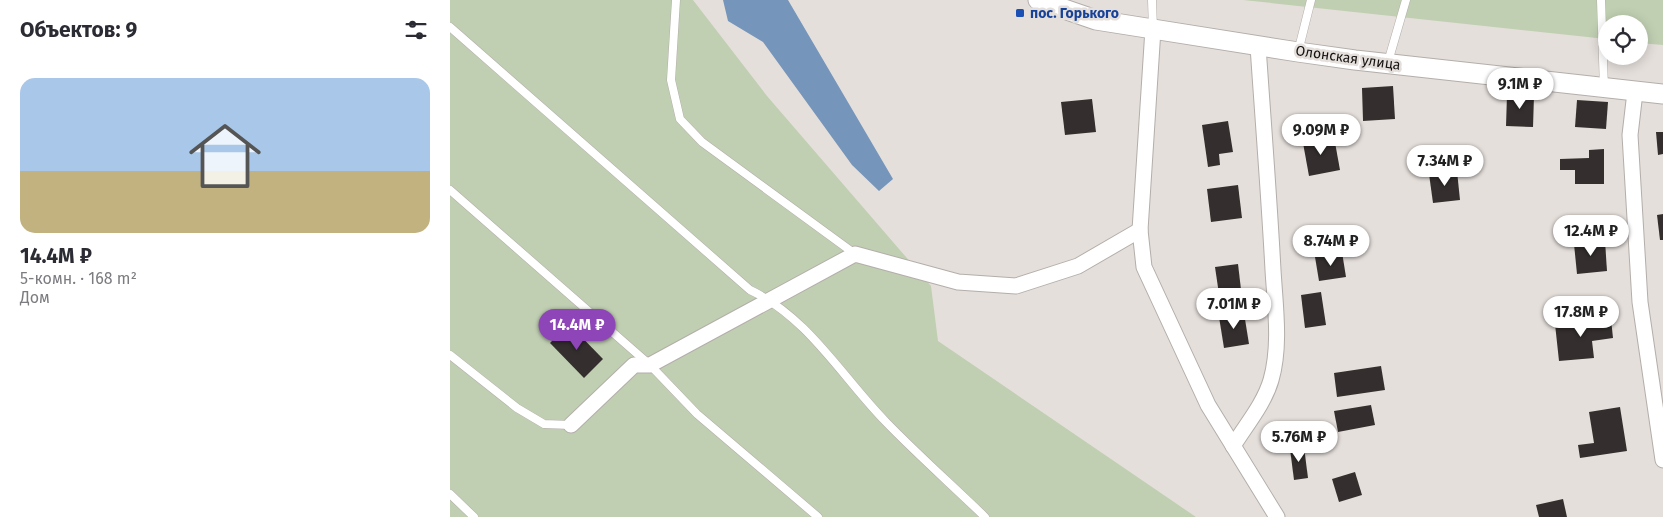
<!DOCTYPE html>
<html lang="ru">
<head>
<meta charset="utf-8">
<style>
  :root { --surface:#fff; --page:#f2f2f3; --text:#2b2b33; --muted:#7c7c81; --line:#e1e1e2; --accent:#8e45b8 }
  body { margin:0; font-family:"Fira Sans",sans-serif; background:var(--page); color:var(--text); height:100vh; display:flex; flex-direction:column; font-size:19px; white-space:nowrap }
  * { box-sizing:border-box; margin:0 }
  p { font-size:16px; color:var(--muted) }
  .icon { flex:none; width:28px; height:28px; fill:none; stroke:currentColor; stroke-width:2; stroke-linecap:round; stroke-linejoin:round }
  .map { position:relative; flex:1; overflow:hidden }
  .sheet { display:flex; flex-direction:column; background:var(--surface); width:450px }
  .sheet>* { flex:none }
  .tools { position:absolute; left:1148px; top:15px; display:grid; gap:10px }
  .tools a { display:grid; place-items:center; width:50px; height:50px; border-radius:50%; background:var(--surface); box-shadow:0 2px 12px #0003; font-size:25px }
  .price { position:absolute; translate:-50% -42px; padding:0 11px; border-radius:18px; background:#fff; color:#222; font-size:16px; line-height:32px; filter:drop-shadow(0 1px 2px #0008) }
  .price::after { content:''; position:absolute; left:50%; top:30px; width:15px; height:11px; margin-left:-8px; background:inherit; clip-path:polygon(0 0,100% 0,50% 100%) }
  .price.current { background:var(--accent); color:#fff }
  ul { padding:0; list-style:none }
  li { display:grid; align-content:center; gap:10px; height:265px; padding:0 20px }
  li+li { border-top:1px solid var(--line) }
  li span { display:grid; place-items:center; height:155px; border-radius:15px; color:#555 }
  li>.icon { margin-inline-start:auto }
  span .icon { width:90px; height:90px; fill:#fffc; stroke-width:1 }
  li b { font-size:21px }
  h2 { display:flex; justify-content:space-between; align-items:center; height:60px; padding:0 20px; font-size:21px }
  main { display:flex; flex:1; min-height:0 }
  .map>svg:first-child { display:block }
</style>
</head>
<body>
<main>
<section class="sheet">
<h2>Объектов: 9<svg class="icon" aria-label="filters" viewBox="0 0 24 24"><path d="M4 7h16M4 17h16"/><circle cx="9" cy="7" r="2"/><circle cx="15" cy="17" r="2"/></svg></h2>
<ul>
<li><span style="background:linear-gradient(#a9c7e8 60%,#c2b280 0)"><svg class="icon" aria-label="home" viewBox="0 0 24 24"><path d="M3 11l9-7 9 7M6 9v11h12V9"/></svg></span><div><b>14.4M ₽</b><p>5-комн. · 168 m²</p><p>Дом</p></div></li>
</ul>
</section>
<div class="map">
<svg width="1213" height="517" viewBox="0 0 1213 517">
  <rect width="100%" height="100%" fill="#e5dfdb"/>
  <!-- green -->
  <g fill="#c0cfb2">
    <path d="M0,0H243L317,96L481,286L488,341L746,517H0Z"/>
    <path d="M793,0H1213V45L1189,43V24H1156V39Z"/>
  </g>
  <!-- water -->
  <path fill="#7595ba" d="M273,0H338L443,179L429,191L402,165L313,42L278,21Z"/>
  <!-- building -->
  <g fill="#342f2e">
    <path d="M943,86L945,119L913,121L912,88Z"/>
    <path d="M1057,94L1084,95L1083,127L1056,126Z"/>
    <path d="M642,99L646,132L615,135L611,102Z"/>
    <path d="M1127,100L1158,102L1156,129L1125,127Z"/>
    <path d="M778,121L783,152L769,154L770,165L758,167L752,125Z"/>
    <path d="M1206,132H1213V154L1208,155Z"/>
    <path d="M884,137L890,170L859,176L853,143Z"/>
    <path d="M1154,149V184H1125V170H1110V159L1139,158V150Z"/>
    <path d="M1007,171L1010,200L983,203L979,174Z"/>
    <path d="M788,185L792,218L761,222L757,189Z"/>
    <path d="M1213,214V240H1210L1207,215Z"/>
    <path d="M1155,241L1157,271L1127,274L1124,244Z"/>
    <path d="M892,252L896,277L869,281L865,257Z"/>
    <path d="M788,264L792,298L770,301L765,267Z"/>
    <path d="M871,292L876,325L855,328L851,295Z"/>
    <path d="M794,313L799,344L774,348L769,317Z"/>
    <path d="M1161,319L1163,338L1142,341L1144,358L1109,361L1105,324Z"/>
    <path d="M119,324L153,359L134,378L100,343Z"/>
    <path d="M931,366L935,390L887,397L884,373Z"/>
    <path d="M921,405L925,425L888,432L884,411Z"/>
    <path d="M1170,407L1177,451L1130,458L1128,445L1144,443L1139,412Z"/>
    <path d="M854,447L858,478L844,480L840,449Z"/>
    <path d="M905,472L912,495L889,502L882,479Z"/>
    <path d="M1113,499L1117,517H1089L1086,505Z"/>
  </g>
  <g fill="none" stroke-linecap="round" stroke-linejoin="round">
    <!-- service casing -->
    <g stroke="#b3aeaa" stroke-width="9">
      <g id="service">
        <path d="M226,0L221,80L230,119L252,142L405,254"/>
        <path d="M702,0L703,29"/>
        <path d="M1151,0L1154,88"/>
        <path d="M0,27L300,290C358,317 392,377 436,422C468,455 502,485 535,517"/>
        <path d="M848,52L861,0"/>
        <path d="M938,62L956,0"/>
        <path d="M0,190L200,365L247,414L368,517"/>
        <path d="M0,355L67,408L94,424L121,425"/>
        <path d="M0,494L24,517"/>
      </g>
    </g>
    <!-- minor casing -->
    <g stroke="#b3aeaa" stroke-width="17">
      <g id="minor">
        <path d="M703,29L690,230L694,267L758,405L827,517"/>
        <path d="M1185,92L1180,135L1190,302L1213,460"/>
        <path d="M121,425L184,365H200L405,254L508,282L566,286L628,266L690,230"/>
        <path d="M783,446C796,425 814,404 821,380C831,345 825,305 823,270C819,195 813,120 808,46"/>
      </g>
    </g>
    <!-- tertiary casing -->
    <g stroke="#b3aeaa" stroke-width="21">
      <path id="tertiary" d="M588,0L646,20L848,52L905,60L1213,94"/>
    </g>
    <!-- service -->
    <use href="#service" stroke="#fff" stroke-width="8"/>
    <!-- minor -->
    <use href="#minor" stroke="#fff" stroke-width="15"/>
    <!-- tertiary -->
    <use href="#tertiary" stroke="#fff" stroke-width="19"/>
  </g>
  <!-- markers -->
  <rect fill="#1a4fb4" stroke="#e5dfdb" stroke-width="2" x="565" y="8" width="10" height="10" rx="2.5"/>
  <g text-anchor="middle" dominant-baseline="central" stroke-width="5" stroke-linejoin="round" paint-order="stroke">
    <!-- transit labels -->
    <g font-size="14" font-weight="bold" fill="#164399" stroke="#e5dfdb" text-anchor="start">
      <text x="580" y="13">пос. Горького</text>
    </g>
    <!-- street labels -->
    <g font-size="14" fill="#151312" stroke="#e5dfdb">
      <text transform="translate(898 58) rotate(8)">Олонская улица</text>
    </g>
  </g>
</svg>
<div class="tools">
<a><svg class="icon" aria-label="locate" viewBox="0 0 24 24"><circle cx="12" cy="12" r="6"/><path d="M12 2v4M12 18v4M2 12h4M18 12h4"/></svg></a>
</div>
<b class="price" style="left:1070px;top:110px">9.1M ₽</b>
<b class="price" style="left:871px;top:156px">9.09M ₽</b>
<b class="price" style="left:995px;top:187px">7.34M ₽</b>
<b class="price" style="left:1141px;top:257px">12.4M ₽</b>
<b class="price" style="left:881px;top:267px">8.74M ₽</b>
<b class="price" style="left:784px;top:330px">7.01M ₽</b>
<b class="price" style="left:1131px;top:338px">17.8M ₽</b>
<b class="price current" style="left:127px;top:351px">14.4M ₽</b>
<b class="price" style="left:849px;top:463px">5.76M ₽</b>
</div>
</main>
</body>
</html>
